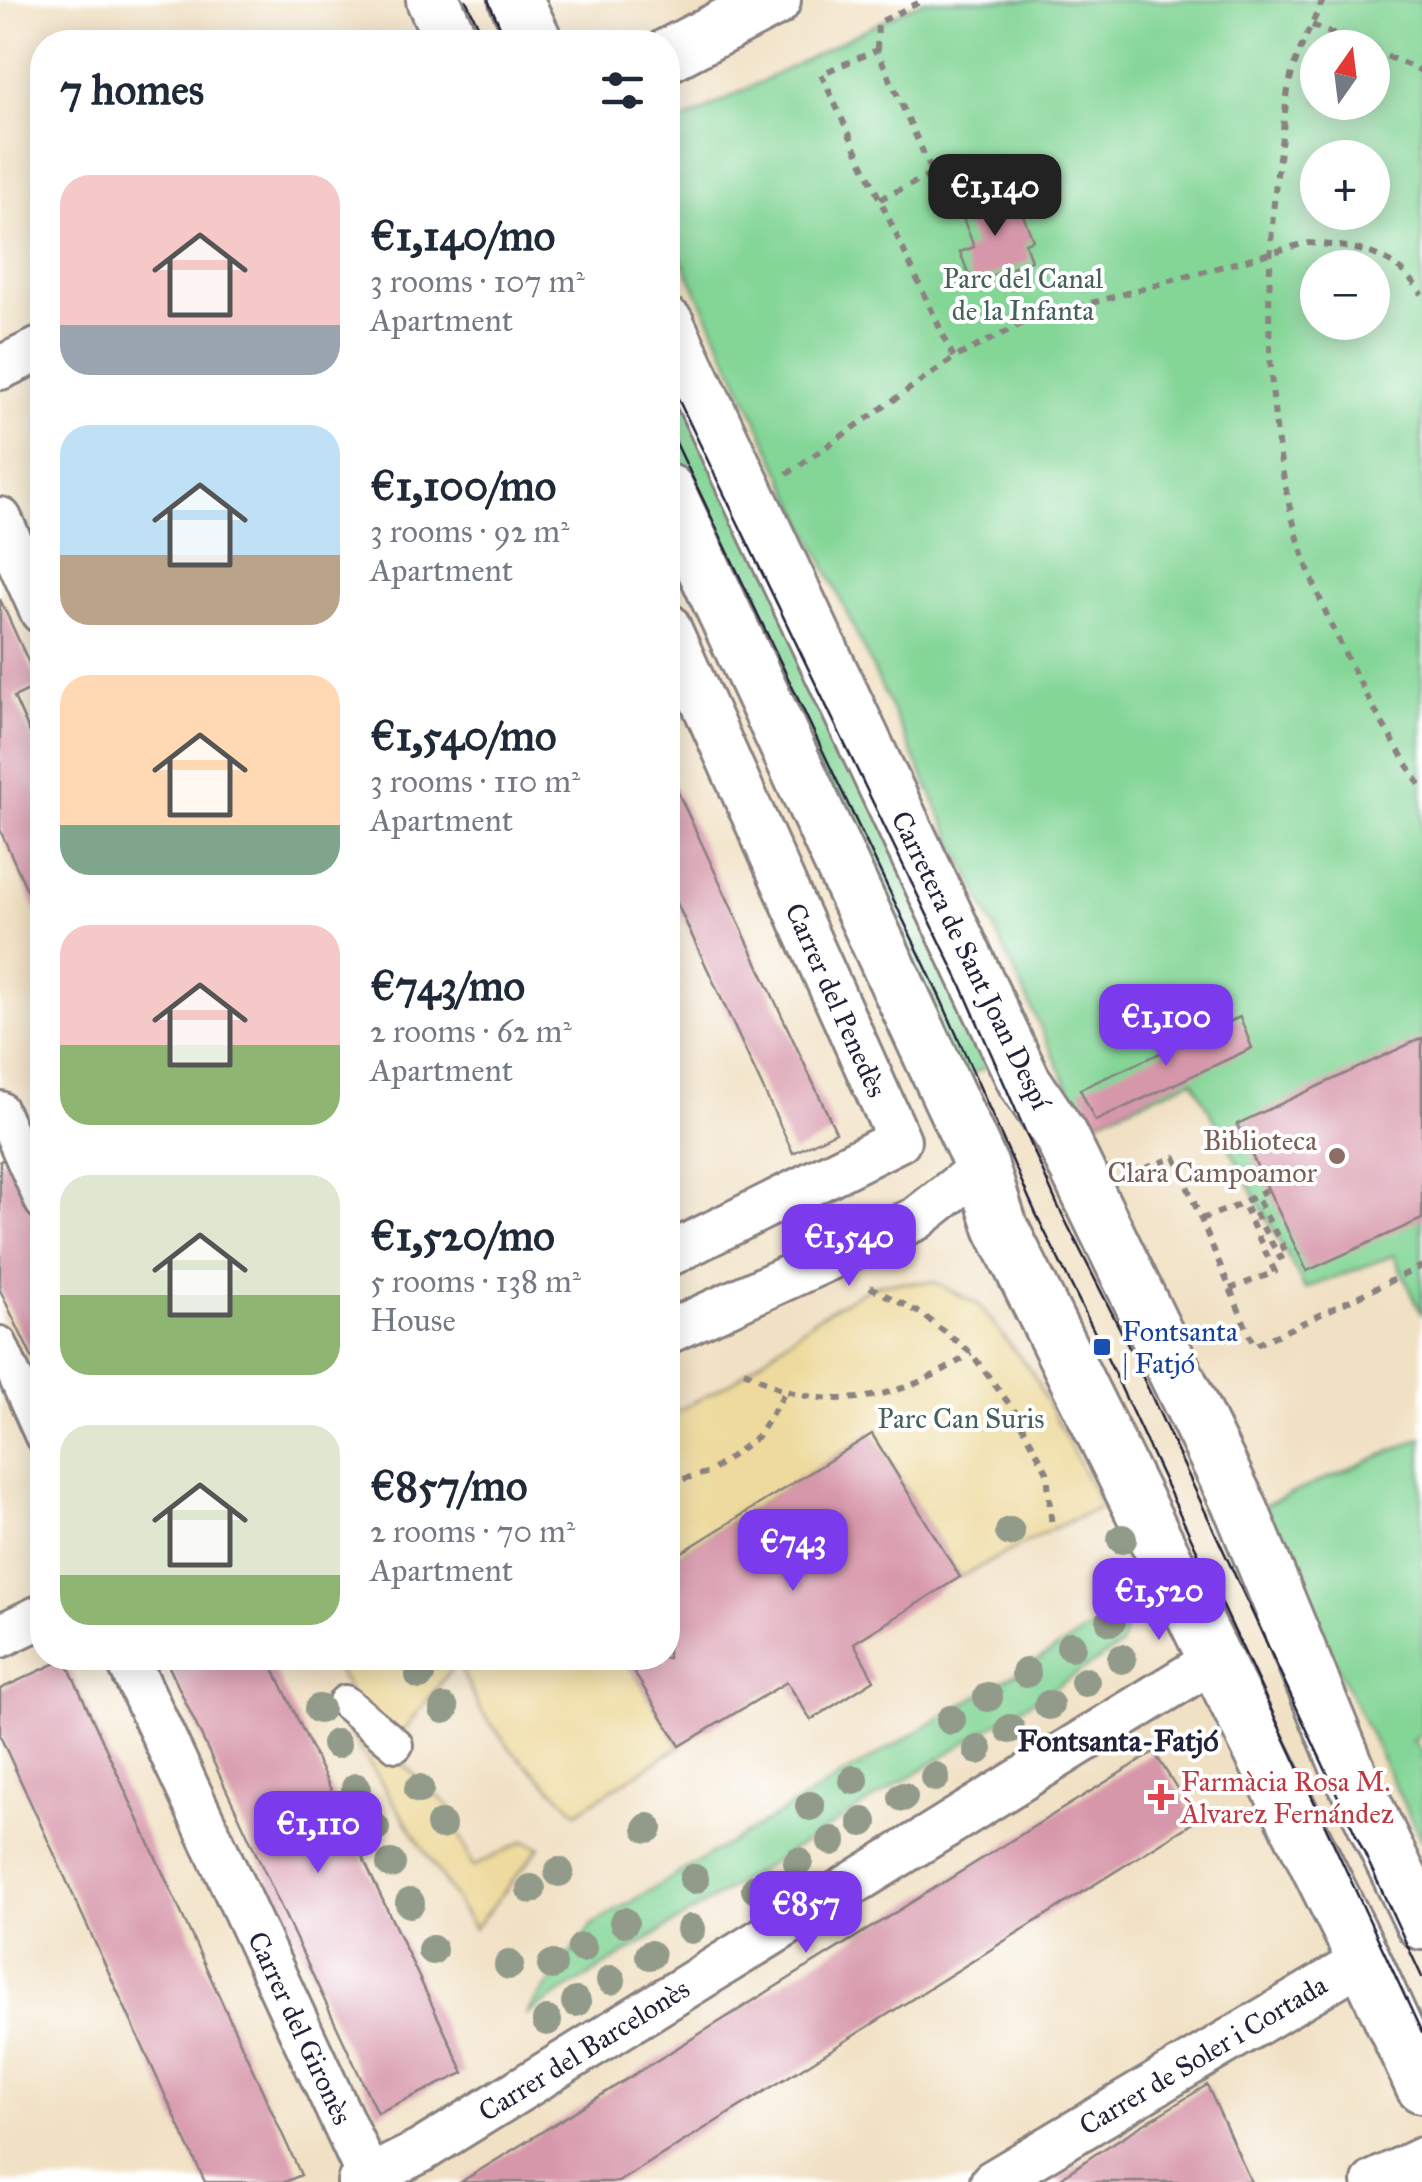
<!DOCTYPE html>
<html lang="en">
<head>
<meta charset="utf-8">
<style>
  :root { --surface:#fff; --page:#f2f2f3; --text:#1f2937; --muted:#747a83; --accent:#7c3aed }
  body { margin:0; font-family:"IM FELL Great Primer",serif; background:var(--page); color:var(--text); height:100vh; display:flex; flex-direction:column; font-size:38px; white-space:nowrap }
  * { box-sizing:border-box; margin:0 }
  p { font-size:32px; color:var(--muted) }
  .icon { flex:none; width:55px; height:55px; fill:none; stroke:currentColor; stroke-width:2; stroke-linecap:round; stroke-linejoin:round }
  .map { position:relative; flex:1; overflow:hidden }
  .sheet { position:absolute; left:30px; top:30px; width:650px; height:1640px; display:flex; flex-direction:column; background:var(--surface); border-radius:40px; box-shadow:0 5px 25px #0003 }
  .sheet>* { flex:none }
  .needle { width:65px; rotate:14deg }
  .tools { position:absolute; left:1300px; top:30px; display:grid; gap:20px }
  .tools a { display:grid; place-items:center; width:90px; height:90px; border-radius:50%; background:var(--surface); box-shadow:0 5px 25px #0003; font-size:50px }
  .price { position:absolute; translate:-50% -85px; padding:0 22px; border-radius:20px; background:var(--accent); color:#fff; font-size:32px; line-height:65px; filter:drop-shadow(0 2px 5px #0008) }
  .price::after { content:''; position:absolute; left:50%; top:60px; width:30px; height:22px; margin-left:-15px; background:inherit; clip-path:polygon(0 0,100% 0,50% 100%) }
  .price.selected { background:#222; color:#fff }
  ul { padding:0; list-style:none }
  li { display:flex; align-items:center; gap:30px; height:250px; padding:0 30px }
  li span { display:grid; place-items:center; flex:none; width:280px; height:200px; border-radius:30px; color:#555 }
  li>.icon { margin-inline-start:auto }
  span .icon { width:120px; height:120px; fill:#fffc; stroke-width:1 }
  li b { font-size:42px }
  h2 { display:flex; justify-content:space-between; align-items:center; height:120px; padding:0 30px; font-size:42px }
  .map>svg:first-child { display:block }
</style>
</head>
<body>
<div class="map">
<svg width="1422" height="2182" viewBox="0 0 1422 2182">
  <rect width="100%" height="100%" fill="#fff"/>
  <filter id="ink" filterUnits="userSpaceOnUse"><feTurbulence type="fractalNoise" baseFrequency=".01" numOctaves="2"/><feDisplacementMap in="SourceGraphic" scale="20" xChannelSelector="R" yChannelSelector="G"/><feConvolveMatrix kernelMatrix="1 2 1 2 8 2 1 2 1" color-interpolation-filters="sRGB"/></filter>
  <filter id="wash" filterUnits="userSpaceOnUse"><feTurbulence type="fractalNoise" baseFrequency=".0048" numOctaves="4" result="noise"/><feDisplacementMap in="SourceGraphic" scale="40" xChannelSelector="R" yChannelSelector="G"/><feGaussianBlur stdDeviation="2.25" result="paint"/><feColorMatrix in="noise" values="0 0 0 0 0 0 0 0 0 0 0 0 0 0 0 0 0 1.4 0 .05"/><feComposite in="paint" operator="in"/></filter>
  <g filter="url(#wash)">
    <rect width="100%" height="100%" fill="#f1e1c4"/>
    <!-- green -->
    <g fill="#84d697" stroke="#537c69" stroke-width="2.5" fill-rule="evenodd">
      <path d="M924,0H1422V1315L1394,1255L1305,1289L1193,1080L1086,1125L668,230C668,194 673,162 673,126ZM1318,48H1372V102H1318ZM1318,158H1372V212H1318ZM1318,268H1372V322H1318Z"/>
      <path d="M668,351L1003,1059L959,1080L668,464Z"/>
      <path d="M1422,1438V1735L1413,1740L1422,1751V1842L1260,1507Z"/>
      <path d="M1130,1605L1121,1646L526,2015L592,1925Z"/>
    </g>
    <!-- sand -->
    <g fill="#eeda9e" stroke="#887e6c" stroke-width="2.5">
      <path d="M935,1282L979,1305L1032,1373L1102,1507L1052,1529L960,1577L872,1434L668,1561V1416L735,1380L816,1318L870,1287L884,1283Z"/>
      <path d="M329,1658H625L680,1746L577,1812L512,1751L479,1708L457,1661L389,1751L448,1805L473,1867L524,1841L540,1847L474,1929L339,1716L349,1690Z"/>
    </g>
    <g id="blocks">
      <!-- building -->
      <g fill="#d797aa">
        <path d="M1007,195L1014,213L1021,210L1033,240L1025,243L1031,261L972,283L960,252L974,247L961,213Z"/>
        <path d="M0,599L39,685L14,697L42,760V923L0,830Z"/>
        <path d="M668,771L836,1132L793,1153L668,884Z"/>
        <path d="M1240,1017L1252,1048L1095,1121L1080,1089Z"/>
        <path d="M1422,1038V1219L1307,1271L1237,1124Z"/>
        <path d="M7,1158L42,1233V1379L0,1290V1161Z"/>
        <path d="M872,1434L960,1577L854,1643L874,1680L811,1720L787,1682L680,1746L625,1658H668V1561Z"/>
        <path d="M165,1658H269L464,2073L377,2113Z"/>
        <path d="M65,1659L301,2175L285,2182H205L0,1736V1689Z"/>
        <path d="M1154,1752L1197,1820L796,2072L618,2182H461Z"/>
        <path d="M1207,2085L1251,2182H1055L1094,2155Z"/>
      </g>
    </g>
  </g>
  <g filter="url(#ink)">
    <use href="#blocks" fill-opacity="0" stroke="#8a8280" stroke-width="2.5"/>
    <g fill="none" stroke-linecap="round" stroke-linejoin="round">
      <!-- pedestrian casing -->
      <g stroke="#8a8280" stroke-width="38">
        <g id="pedestrian">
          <path d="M0,1108L42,1203"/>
          <path d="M0,1343L42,1437"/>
          <path d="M345,1702L396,1745"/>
        </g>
      </g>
      <!-- minor casing -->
      <g stroke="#8a8280" stroke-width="48">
        <g id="minor">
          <path d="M0,368L42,348"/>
          <path d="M0,519L42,612"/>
          <path d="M668,625L899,1140L668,1255"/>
          <path d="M668,1332L916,1219L982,1167"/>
          <path d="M0,1636L42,1616"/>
          <path d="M127,1658L371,2182"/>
          <path d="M359,2182L421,2151L1214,1660"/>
          <path d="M992,2182L1364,1960"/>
          <path d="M1374,2182L1422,2159"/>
        </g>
      </g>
      <!-- tertiary casing -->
      <g stroke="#8a8280" stroke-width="58">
        <g id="tertiary">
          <path d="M433,0L452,42"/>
          <path d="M516,0L536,42"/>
          <path d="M668,55L774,0"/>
          <path d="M668,325L1024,1081L1060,1135L1242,1511L1349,1771L1422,1923"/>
          <path d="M668,491L982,1167L1001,1227L1364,1960L1422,2086"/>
        </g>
      </g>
      <!-- path -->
      <g stroke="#8a8280" stroke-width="6" stroke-dasharray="8 8" stroke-linecap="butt">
        <path d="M1323,0C1313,23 1300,46 1293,70C1286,91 1285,116 1282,137C1262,266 1262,442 1307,566C1336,644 1377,718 1422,788"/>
        <path d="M1312,25L1366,48"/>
        <path d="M877,50L878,23L924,0"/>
        <path d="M1372,50L1422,71"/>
        <path d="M880,199L933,174L877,50L821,74L954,358"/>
        <path d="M787,474L954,358L1027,321L1306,243C1354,246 1394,251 1422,294"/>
        <path d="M1130,1174L1175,1157L1254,1346L1422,1266"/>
        <path d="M1201,1219L1234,1207L1268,1189"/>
        <path d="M870,1287L922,1314L971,1353L1016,1413L1047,1472L1052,1529"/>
        <path d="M1230,1289L1275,1272L1246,1211L1252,1208L1280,1258L1287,1254L1255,1195"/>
        <path d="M744,1371C758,1377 772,1386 786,1391C853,1411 916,1391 971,1353"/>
        <path d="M668,1483L710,1472L757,1437L786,1391"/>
        <path d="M456,1658L457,1660L463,1658"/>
      </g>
      <!-- pedestrian -->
      <use href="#pedestrian" stroke="#fff" stroke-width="32"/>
      <!-- minor -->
      <use href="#minor" stroke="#fff" stroke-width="42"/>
      <!-- tertiary -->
      <use href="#tertiary" stroke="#fff" stroke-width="52"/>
      <!-- tram -->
      <g stroke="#22223b" stroke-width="2.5">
        <path d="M466,0L486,42"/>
        <path d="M488,0L507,42"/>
        <path d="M668,378L961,985L1057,1204L1124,1337L1422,1977"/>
        <path d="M668,426L939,995L1036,1214L1102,1347L1422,2033"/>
      </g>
    </g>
    <!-- trees -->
    <g fill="#929b8a">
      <circle cx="1010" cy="1532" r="15"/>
      <circle cx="1122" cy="1539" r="15"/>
      <circle cx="1139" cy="1573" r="15"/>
      <circle cx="1111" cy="1621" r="15"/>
      <circle cx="1071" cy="1646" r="15"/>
      <circle cx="1122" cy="1659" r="15"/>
      <circle cx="1026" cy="1673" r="15"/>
      <circle cx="420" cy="1675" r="15"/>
      <circle cx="1085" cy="1682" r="15"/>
      <circle cx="988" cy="1697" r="15"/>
      <circle cx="1049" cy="1705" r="15"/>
      <circle cx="319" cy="1709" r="15"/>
      <circle cx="444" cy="1709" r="15"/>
      <circle cx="951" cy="1720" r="15"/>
      <circle cx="1010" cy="1729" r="15"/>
      <circle cx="336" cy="1744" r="15"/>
      <circle cx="978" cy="1750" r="15"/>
      <circle cx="935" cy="1777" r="15"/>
      <circle cx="854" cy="1780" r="15"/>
      <circle cx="356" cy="1788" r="15"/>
      <circle cx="419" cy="1789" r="15"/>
      <circle cx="903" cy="1797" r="15"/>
      <circle cx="810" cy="1806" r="15"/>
      <circle cx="863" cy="1822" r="15"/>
      <circle cx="441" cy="1825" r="15"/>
      <circle cx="375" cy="1828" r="15"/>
      <circle cx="648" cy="1828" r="15"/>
      <circle cx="832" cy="1841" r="15"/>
      <circle cx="798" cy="1862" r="15"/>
      <circle cx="391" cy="1864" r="15"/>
      <circle cx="559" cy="1872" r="15"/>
      <circle cx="694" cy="1879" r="15"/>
      <circle cx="531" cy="1889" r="15"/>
      <circle cx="756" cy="1889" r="15"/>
      <circle cx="410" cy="1903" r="15"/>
      <circle cx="624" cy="1922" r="15"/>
      <circle cx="691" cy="1929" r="15"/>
      <circle cx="582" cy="1948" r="15"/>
      <circle cx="432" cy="1950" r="15"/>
      <circle cx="650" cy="1955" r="15"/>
      <circle cx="509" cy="1965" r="15"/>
      <circle cx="552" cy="1965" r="15"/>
      <circle cx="611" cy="1980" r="15"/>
      <circle cx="576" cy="2002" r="15"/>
      <circle cx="547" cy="2021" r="15"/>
    </g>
  </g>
  <!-- markers -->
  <circle fill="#8d6e63" stroke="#fff" stroke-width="4" cx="1337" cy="1156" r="10"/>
  <rect fill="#1a4fb4" stroke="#fff" stroke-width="4" x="1092" y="1337" width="20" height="20" rx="5"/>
  <path fill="#e0444e" stroke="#fff" stroke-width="4" d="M1156 1782h10v10h10v10h-10v10h-10v-10h-10v-10h10z"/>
  <g text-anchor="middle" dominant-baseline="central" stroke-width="8" stroke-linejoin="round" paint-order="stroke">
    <!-- park labels -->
    <g font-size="28" fill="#44615b" stroke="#fff">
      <text x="1023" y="278">Parc del Canal<tspan x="1023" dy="32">de la Infanta</tspan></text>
      <text x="961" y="1418">Parc Can Suris</text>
    </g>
    <!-- street labels -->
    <g font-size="28" fill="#22223b" stroke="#fff">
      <text transform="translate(971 960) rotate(64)">Carretera de Sant Joan Despí</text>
      <text transform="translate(836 1000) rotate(66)">Carrer del Penedès</text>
      <text transform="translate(300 2028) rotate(65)">Carrer del Gironès</text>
      <text transform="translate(584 2050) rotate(-32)">Carrer del Barcelonès</text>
      <text transform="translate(1203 2055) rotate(-31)">Carrer de Soler i Cortada</text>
    </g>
    <!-- education labels -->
    <g font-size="28" fill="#785e54" stroke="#fff" text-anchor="end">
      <text x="1317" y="1140">Biblioteca<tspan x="1317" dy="32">Clara Campoamor</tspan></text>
    </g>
    <!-- transit labels -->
    <g font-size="28" fill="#164399" stroke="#fff" text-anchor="start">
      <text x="1122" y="1331">Fontsanta<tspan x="1122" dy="32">| Fatjó</tspan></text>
    </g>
    <!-- health labels -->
    <g font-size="28" fill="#be3a42" stroke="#fff" text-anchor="start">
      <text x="1181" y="1781">Farmàcia Rosa M.<tspan x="1181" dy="32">Àlvarez Fernández</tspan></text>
    </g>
    <!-- neighbourhood labels -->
    <g font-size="30" font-weight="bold" fill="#22223b" stroke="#fff">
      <text x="1118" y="1741">Fontsanta-Fatjó</text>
    </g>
  </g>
</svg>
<div class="tools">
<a><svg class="needle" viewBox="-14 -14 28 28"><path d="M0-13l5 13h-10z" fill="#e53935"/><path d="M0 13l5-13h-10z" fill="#747a83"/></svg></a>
<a>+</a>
<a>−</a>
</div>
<b class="price selected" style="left:995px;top:239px">€1,140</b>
<b class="price" style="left:1166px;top:1069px">€1,100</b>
<b class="price" style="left:849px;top:1289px">€1,540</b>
<b class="price" style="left:793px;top:1594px">€743</b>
<b class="price" style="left:1159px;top:1643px">€1,520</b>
<b class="price" style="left:318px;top:1876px">€1,110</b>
<b class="price" style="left:806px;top:1956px">€857</b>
<section class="sheet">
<h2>7 homes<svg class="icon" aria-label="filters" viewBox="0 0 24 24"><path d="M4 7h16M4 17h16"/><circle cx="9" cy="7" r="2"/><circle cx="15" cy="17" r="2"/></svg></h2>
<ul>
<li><span style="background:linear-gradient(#f6c9c9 75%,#9aa5b1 0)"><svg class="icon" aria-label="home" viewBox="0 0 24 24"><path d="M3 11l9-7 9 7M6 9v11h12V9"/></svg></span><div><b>€1,140/mo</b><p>3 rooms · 107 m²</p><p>Apartment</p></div></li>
<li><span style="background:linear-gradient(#bfe0f5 65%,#b9a48a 0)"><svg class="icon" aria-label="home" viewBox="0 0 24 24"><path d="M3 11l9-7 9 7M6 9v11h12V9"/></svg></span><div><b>€1,100/mo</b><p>3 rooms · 92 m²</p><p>Apartment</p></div></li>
<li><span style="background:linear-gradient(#ffd9b3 75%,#7fa58c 0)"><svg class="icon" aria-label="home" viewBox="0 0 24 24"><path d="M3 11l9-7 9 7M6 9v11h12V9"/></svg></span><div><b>€1,540/mo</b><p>3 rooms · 110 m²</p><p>Apartment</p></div></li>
<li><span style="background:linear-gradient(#f6c9c9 60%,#8fb573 0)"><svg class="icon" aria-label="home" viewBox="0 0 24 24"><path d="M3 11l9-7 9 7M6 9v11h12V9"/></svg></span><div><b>€743/mo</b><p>2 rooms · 62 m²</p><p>Apartment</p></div></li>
<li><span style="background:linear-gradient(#dfe7d0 60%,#8fb573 0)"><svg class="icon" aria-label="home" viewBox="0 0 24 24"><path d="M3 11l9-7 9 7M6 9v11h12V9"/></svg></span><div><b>€1,520/mo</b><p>5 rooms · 138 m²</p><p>House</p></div></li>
<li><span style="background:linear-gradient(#dfe7d0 75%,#8fb573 0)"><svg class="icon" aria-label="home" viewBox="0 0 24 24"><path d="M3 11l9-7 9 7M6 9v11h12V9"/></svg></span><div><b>€857/mo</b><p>2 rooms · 70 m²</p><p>Apartment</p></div></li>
</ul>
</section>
</div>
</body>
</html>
